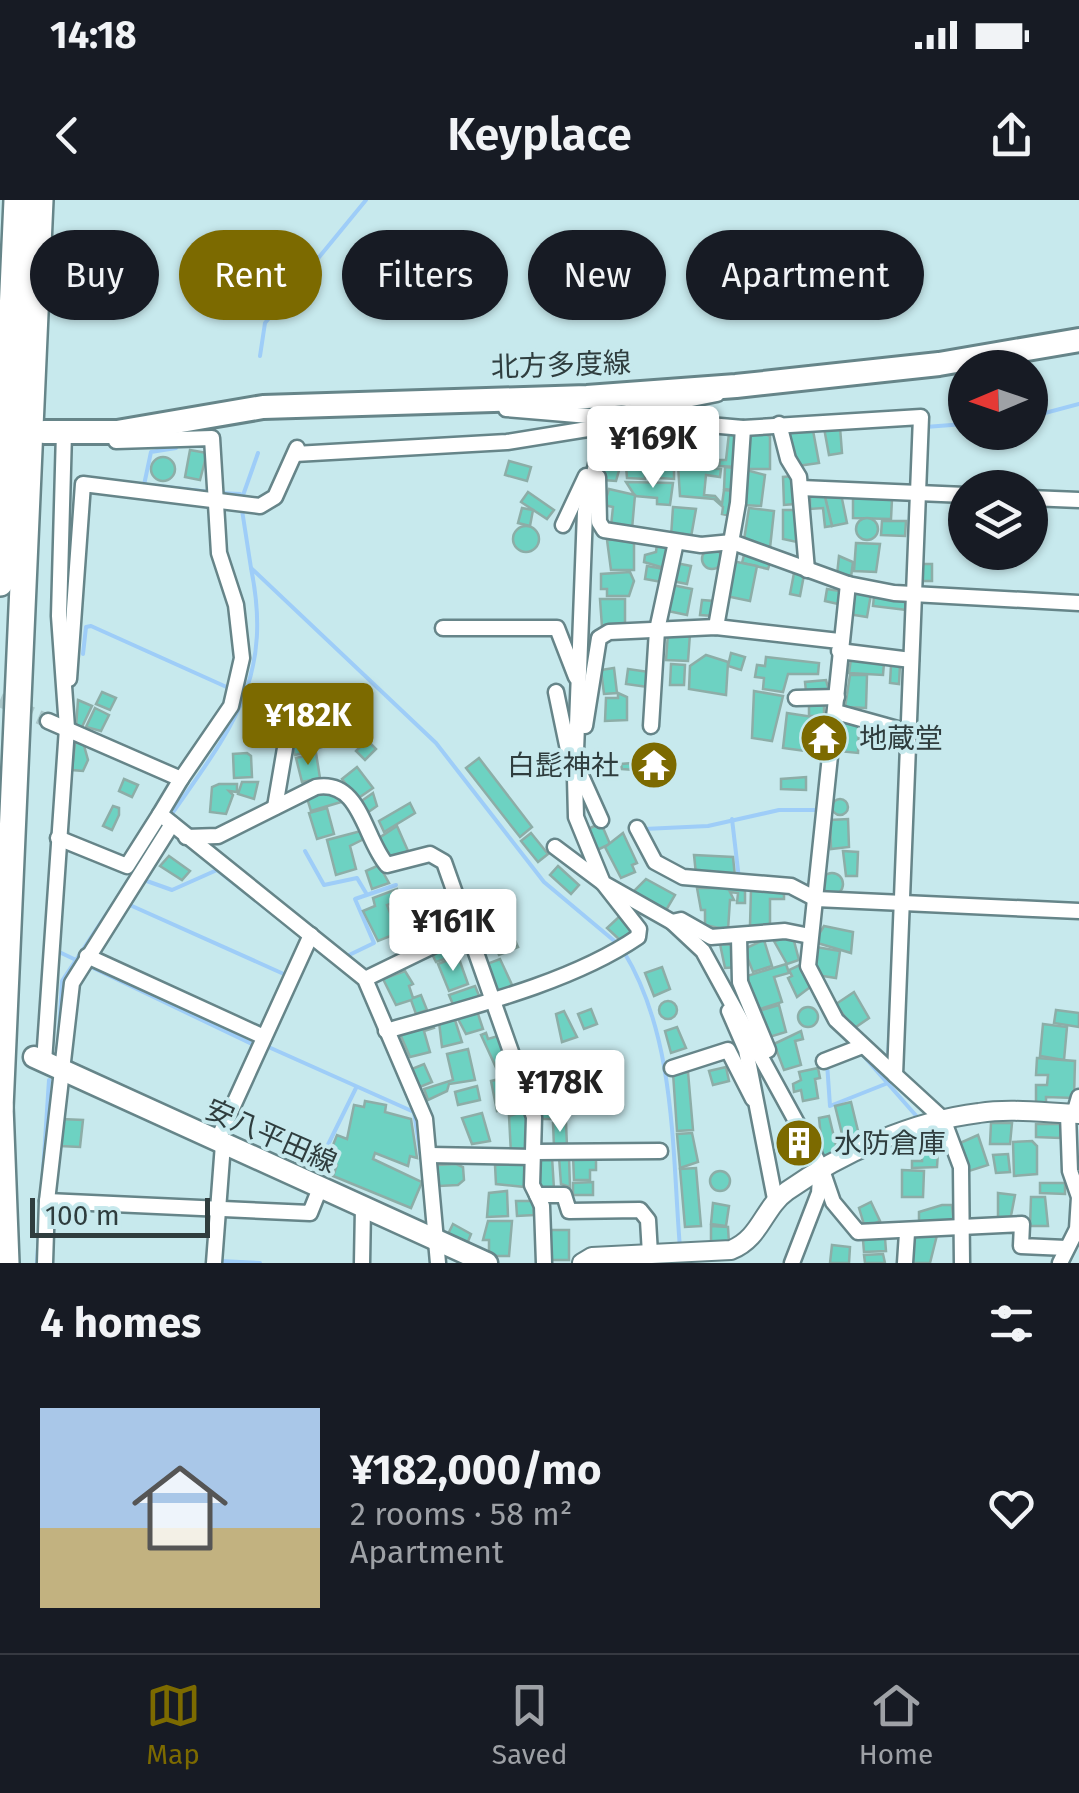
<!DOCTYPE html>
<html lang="en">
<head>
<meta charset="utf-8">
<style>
  :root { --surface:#171b24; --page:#20242c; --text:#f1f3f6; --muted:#9ea1a6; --line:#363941; --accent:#7c6a00 }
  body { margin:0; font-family:"Fira Sans","Noto Sans JP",sans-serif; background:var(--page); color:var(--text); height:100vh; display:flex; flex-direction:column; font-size:38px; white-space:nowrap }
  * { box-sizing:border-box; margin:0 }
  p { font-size:32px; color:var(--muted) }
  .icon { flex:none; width:55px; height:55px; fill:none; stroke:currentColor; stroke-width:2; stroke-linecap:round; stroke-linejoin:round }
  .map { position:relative; height:1063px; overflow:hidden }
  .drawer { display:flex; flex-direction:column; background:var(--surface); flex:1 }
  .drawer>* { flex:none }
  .top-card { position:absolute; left:30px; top:30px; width:1020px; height:90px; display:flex; gap:20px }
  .needle { width:65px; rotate:268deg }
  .tools { position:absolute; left:948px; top:150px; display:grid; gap:20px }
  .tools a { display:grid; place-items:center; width:100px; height:100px; border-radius:50%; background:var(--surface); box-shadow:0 2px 8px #0004; font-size:50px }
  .scale { position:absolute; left:30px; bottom:25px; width:180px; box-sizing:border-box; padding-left:10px; border:5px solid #2f3d3e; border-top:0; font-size:28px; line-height:35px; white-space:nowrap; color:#2f3d3e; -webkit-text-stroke:8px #c7e9ed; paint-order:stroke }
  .price { position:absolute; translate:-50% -85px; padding:0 22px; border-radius:10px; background:#fff; color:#222; font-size:32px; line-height:65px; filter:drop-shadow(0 2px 5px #0008) }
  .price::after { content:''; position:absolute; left:50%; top:60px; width:30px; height:22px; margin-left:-15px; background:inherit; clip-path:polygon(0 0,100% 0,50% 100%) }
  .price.on { background:var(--accent); color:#fff }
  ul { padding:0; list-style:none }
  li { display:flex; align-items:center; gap:30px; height:250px; padding:0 40px }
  li span { display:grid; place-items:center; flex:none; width:280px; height:200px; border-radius:0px; color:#555 }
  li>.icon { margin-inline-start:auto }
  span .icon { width:120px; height:120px; fill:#fffc; stroke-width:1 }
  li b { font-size:42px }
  h2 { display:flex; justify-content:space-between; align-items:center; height:120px; padding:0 40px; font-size:42px }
  .chip { padding:0 35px; border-radius:45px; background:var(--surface); box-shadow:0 2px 8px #0004; font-size:35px; line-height:90px }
  .chip.on { background:var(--accent); color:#fff }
  .status { display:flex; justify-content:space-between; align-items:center; height:70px; padding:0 50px; background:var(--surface); direction:ltr }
  .status svg { height:28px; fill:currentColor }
  header { display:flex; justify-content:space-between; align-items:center; height:130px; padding:0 40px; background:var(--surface); font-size:45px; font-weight:600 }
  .menu { display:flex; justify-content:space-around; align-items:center; height:140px; border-top:2px solid var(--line); background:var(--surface); font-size:28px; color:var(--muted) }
  .menu a { display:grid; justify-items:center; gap:5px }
  .menu .on { color:var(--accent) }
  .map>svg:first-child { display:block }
</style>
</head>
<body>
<div class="status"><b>14:18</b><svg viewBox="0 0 49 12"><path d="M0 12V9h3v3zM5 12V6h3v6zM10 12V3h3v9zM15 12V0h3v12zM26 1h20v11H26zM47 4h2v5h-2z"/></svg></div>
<header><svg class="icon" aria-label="back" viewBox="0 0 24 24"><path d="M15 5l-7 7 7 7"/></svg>Keyplace<svg class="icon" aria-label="share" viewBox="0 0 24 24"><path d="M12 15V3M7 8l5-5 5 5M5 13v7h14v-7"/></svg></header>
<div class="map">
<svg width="1079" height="1063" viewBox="0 0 1079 1063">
  <rect width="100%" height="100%" fill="#c7e9ed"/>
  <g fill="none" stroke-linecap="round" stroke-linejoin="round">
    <!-- stream -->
    <g stroke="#9ecdf8" stroke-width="4">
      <path d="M260,156L265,123L366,0"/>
      <path d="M1030,217L1079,204"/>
      <path d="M925,227L965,224"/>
      <path d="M140,284L210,292"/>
      <path d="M144,285L151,252L176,248"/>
      <path d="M220,293L240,294"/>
      <path d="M241,301L258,253"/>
      <path d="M242,310L251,368L436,543L544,682L618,744"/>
      <path d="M83,454L86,427L91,426L231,489"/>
      <path d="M169,618C230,530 274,481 251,368"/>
      <path d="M732,619L739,679"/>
      <path d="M644,629L708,626L779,610H820"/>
      <path d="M305,651L324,685L357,678L366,693"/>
      <path d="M144,680L172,690L217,670L292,729"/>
      <path d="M895,697L898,631"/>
      <path d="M132,706L286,775"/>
      <path d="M55,750L76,760"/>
      <path d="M624,752C676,838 672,950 680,1048"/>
      <path d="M347,756L374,743L355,699L396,685"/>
      <path d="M89,766L254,845"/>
      <path d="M59,836L62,781L137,668"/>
      <path d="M264,845L414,912"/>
      <path d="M861,853L919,919"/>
      <path d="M888,862L895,706"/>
      <path d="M827,863L830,906L888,883"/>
      <path d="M398,874L414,912L423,970"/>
      <path d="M316,969L356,888"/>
      <path d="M220,1061L260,1063"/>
      <path d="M37,1063L49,880"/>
    </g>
  </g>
  <!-- building -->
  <g fill="#6dd2c2" stroke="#8dada7" stroke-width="2.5">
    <path d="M812,225L819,263L797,266L786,227Z"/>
    <path d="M840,227L842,253L829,255L824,228Z"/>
    <path d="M729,233H736L737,267L719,266L720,260H726Z"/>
    <path d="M762,233L770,236V269H745L748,234Z"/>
    <path d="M683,239L704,240L711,247L703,267L678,265Z"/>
    <path d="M624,243L649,244V250H644L645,279L627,278Z"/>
    <path d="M190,250L207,253L200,280L185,277Z"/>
    <path d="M661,250L674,251V279L659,278Z"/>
    <circle cx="163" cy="269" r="12"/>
    <path d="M509,261L531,267L527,281L505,275Z"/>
    <path d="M604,265L620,267L616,281L603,280Z"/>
    <path d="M678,265L721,269L720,277L706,275L704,295L715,296L722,304L724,290L734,291L731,316L722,314L723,307L714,299L680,296Z"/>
    <path d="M725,267L734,268V290L724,289Z"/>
    <path d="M746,270L765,275L761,306L742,305Z"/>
    <path d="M793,276L795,304L784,305L783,277Z"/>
    <path d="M626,282L673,283L670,305L657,304V298L635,296Z"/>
    <path d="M609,289L635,295L632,329L611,326L613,307L604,305Z"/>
    <path d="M528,292L554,310L547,319L521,302Z"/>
    <path d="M841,294L847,323L832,326L825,297Z"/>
    <path d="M824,295L825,297L832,326L825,327L823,308L810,309V296Z"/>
    <path d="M875,296L892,299L891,319L853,318V298Z"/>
    <path d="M673,307L696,309L691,337H671Z"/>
    <path d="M522,308L533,310L530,326L518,323Z"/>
    <path d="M749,308L774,311L770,348L744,340Z"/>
    <path d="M783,310H798L797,342L783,339Z"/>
    <circle cx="867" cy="329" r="11"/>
    <path d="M882,321H906L905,336L881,335Z"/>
    <circle cx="526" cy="339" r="13"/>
    <path d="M625,339L634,341V370H611L607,340Z"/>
    <path d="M856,343L880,344L876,372L854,371Z"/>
    <path d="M657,344L668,345L664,368L644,362L645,355L656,352Z"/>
    <circle cx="712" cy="359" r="10"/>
    <path d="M745,351L771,360L768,369L742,363Z"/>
    <path d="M839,356L853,362L851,377L837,375Z"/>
    <path d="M732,361L757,366L750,401L726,396Z"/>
    <path d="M676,363L691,366L687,384L672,381Z"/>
    <path d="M922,364H932V381H921Z"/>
    <path d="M647,366L664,369L662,382L645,379Z"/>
    <path d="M630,372L634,381L629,396H607V389H601V374Z"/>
    <path d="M794,373L804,375L800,396L790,394Z"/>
    <path d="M672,385L692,389L687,415L668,411Z"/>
    <path d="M827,389L840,391L838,404L825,401Z"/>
    <path d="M852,391L871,394L867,417L848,414Z"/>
    <path d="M879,395L905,400L907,410L873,406L874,396Z"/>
    <path d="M600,399H625V427H602Z"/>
    <path d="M702,400L714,401L713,416L700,415Z"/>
    <path d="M668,433L690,434L688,461L666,460Z"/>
    <path d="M731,453L745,457L741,470L728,466Z"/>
    <path d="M706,455L728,462L726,495L689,489L690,466Z"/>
    <path d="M766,457L819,463L818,474H788L783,492L763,489L764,478L755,477L757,465L765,466Z"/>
    <path d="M851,459L884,463L883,475L849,473Z"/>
    <path d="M671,464L685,465L684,485H670Z"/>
    <path d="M891,465H900L899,484L890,483Z"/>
    <path d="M614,468L617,493L604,494L601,470Z"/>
    <path d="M628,469L649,472L648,487L626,484Z"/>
    <path d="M850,475H867L866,508L845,507Z"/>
    <path d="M826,480L829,491L806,492L805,482Z"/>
    <path d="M754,491L783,496L772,541L752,538Z"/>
    <path d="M102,492L116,498L110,510L96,504Z"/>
    <path d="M618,493L627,497V520L605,521L606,498H618Z"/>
    <path d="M78,500L92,506L81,529L76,527Z"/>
    <rect x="809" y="502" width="15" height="14"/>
    <path d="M95,508L109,515L101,531L86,527Z"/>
    <path d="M787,513L826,519L823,527L810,526L806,551L783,548Z"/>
    <path d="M842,519L859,524L858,553L837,551Z"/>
    <path d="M251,522L268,526V546H252Z"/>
    <path d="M332,533L335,543L319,548L316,538Z"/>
    <path d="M313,538L316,550L295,555L292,545Z"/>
    <path d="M367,540L376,549L365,560L356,551Z"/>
    <path d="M83,542L88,560L83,571L72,570L75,543Z"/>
    <path d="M247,553L251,556L252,577L234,578L233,554Z"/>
    <path d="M316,553L320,578L302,582L296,558Z"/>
    <path d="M661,555L662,572L622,569L621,564L645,562L648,556Z"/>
    <path d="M479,558L532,627L520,637L466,568Z"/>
    <path d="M357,567L373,588L357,599L342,579Z"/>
    <path d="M806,577V590L781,589V579Z"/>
    <path d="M124,579L138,585L132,597L119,591Z"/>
    <path d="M242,582H258L254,599L238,594Z"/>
    <path d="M219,584H237V592L229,591L233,595L226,614L210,612L212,587Z"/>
    <path d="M332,591L341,602L311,611L307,598Z"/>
    <path d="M373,593L377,606L367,613L360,602Z"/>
    <circle cx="840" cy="607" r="8"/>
    <path d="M410,603L415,613L384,632L379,621Z"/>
    <path d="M113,606L119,608V615L112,630L103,626Z"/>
    <path d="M327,608L334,634L317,639L309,613Z"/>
    <path d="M848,619L849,647L831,649L830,620Z"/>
    <path d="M601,623L610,644L597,650L588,629Z"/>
    <path d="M397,626L408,651L391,660L379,638Z"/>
    <path d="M361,631L364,639L350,646L356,669L336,675L327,640Z"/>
    <path d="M531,633L548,654L538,662L521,641Z"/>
    <path d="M623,633L637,663L632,665L635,672L621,678L605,647Z"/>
    <path d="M843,651L858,652L857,676H846Z"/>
    <path d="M694,655L733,657L735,677L696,674Z"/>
    <path d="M169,656L190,671L182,680L160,666Z"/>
    <path d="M379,665L389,683L372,689L366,671Z"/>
    <path d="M558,666L579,685L571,694L550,675Z"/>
    <circle cx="832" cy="684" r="11"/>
    <path d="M646,679L675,695L665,712L633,692Z"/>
    <path d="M697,688H745V703H737L738,693L730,692L734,700H730L728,730L705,725V710H701Z"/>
    <path d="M397,689L402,700L387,705L398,733L378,741L363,711L375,706L373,698Z"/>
    <path d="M751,689L784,690V699H770V727L750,726Z"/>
    <path d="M453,706L462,727L453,731L448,719L435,724L431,716Z"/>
    <path d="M620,716L633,729L621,741L607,728Z"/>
    <path d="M430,720L438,737L424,744L415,727Z"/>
    <path d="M824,726L853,732L851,753L814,742Z"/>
    <path d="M412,734L417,745L404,751L398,740Z"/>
    <path d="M463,736L469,750L436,762L431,752Z"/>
    <path d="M513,736L518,747L499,755L494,744Z"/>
    <path d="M786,738L794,741L799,760L787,764L774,741Z"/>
    <path d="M764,740L772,766L753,772L744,749Z"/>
    <path d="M720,744L735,745L739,767L725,768Z"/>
    <path d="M816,747L840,751L836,778L816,775Z"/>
    <path d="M458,756L468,784L449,791L438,764Z"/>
    <path d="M500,759L513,787L498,793L487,764Z"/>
    <path d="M786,764L789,773L774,777L782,802L757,810L747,776Z"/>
    <path d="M802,764L813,785L797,797L788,778L792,776L789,770Z"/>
    <path d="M662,767L670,789L654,796L645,773Z"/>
    <path d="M405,771L413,784L409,786L413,798L421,795L427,810L416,814L411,800L396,805L383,779Z"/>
    <path d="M475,786L480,798L454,807L449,795Z"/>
    <path d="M854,792L869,818L853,829L836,804Z"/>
    <circle cx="668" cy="810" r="9"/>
    <path d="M779,805L786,832L766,838L758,811Z"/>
    <circle cx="808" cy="817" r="10"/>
    <path d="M591,809L597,824L584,829L578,814Z"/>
    <path d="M1056,810L1079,813V827L1054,823Z"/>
    <path d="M477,811L483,829L466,834L457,817Z"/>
    <path d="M564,811L577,837L562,842L556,814Z"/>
    <path d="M454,817L462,842L442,847L439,822Z"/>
    <path d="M433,824L434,828L424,831L430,852L410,857L400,834Z"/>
    <path d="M1043,824L1067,827L1064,860L1040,856Z"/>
    <path d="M677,827L686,848L671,853L665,831Z"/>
    <path d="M801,831L803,839L795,841L801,865L784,870L774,844Z"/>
    <path d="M486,833L488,839L498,836L510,869L499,874L481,835Z"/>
    <path d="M468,849L475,880L449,884L447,891L428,900L424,889L453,880L447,854Z"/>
    <path d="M1037,858L1075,861L1074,898L1046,897V904L1036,903V885H1047L1048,875H1036Z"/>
    <path d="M424,864L432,882L420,887L412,869Z"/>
    <path d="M726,867L729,881L713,885L709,871Z"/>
    <path d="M818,868L820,878L815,879L818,898L803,901L801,890L794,892L793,884L801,880L799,872Z"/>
    <path d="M688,872L693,930L677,931L673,873Z"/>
    <path d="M499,879L501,891L512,889L515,908L497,911L491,881Z"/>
    <path d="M477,886L480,900L458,905L455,892Z"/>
    <path d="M554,897V919H539L534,898Z"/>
    <path d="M365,901L386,905L385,912L411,919L417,958L410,956L408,966L375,953L373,959L422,982L411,1008L333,976L337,965L327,960L337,935L347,939L354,905L364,907Z"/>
    <path d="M851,902L859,935L843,938L835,906Z"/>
    <path d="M522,912H527L526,953L511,954L509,916Z"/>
    <path d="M482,913L490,941L472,944L462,918Z"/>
    <path d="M829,916L838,954L823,957L819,918Z"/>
    <path d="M61,919L83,920L80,947L60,946Z"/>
    <path d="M566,922L567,947H554L553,923Z"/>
    <path d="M991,923H1012L1010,944H990Z"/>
    <path d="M1036,924H1061L1060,938L1036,937Z"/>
    <path d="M692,933L698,962L680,968L677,934Z"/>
    <path d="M978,935L988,965L969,971L960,943Z"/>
    <path d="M1032,941L1037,946V974L1014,976L1013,942Z"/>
    <path d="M922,951H938L937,967L912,968V961H922Z"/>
    <path d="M1008,954L1010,972L996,973L993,955Z"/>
    <path d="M573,955L596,957V970H590V980H574Z"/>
    <path d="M552,957L554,989H539V958Z"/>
    <path d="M559,957H569L570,987L561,984Z"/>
    <path d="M524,963L525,987L496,984L495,965Z"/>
    <path d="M456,964L463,967L464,980L458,985L439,986L437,965Z"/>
    <path d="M696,968L701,1026L685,1027L680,969Z"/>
    <path d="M902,970L924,971L923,997H902Z"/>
    <circle cx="720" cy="981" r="10"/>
    <path d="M593,982V995H573V983Z"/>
    <path d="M1040,983H1065V994L1040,993Z"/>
    <path d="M507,991L508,1016L487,1017L489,993Z"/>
    <path d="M998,993L1015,995L1010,1021H998Z"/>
    <path d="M1031,997H1045L1048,1026H1030Z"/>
    <path d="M516,1001H533L534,1015L517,1016Z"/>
    <path d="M871,1002L880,1021L865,1028L859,1008Z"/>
    <path d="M713,1003L729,1006L726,1026L711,1024Z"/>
    <path d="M942,1005H952L954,1024L925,1026V1021H919V1012Z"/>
    <path d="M488,1021H512L509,1056H489V1040H483Z"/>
    <path d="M453,1024L471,1034L467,1044L447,1036Z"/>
    <path d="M711,1026L728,1027L729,1044L711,1047Z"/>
    <path d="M551,1030H569V1060H550Z"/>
    <path d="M937,1035L930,1063H910L914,1036Z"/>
    <path d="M885,1038L886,1051L864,1052L863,1040Z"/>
    <path d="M832,1045L850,1047L849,1063H830Z"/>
    <path d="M883,1054L885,1063H865L864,1055Z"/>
  </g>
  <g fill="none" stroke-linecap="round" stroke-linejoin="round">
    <!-- minor-tunnel -->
    <path stroke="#a9c7ca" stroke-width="14" stroke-dasharray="14 7" stroke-linecap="butt" d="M0,500L48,521"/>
    <!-- minor casing -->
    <g stroke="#668589" stroke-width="19">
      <g id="minor">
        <path d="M506,209L601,217L717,194"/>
        <path d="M779,224L788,259L799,277L807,370"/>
        <path d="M116,241L212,238L219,353L236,405L242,458L231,506L181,579"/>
        <path d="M600,247L585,312L575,578L576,617L603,683L672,722L703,751L821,967L833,1002L858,1032L1022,1024L1021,1046L1066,1048"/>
        <path d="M295,254L507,242L600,227L698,224L743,228L921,217L895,875L943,919L961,967L962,1063"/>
        <path d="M598,277L599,322L604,330L701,345L732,342L848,384L894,393L1079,403"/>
        <path d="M801,288L965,295"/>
        <path d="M1030,298L1079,300"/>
        <path d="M563,325L586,276"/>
        <path d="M848,384L808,766L836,820L895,875"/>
        <path d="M716,427L738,303L743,228"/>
        <path d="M443,428H557L576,477"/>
        <path d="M839,451L911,460"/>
        <path d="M69,479L83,284L260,306L275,297L297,248"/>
        <path d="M556,492L572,569"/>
        <path d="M796,498L837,497"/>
        <path d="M836,512L908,532"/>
        <path d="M48,521L181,579L160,614L365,779L425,919L438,1063"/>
        <path d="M585,526L599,438L609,432L716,427L839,441"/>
        <path d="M651,526L657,430L676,342"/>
        <path d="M579,571L601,620"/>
        <path d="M275,607L290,519"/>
        <path d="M637,628L655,662L683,677L791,686L816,699L1079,711"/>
        <path d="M186,637L218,636L316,587C361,579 364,639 387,665L430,654L444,662L534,917L532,985L537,995H564L569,1011L640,1010L648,1020L650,1054"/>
        <path d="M58,638L127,666L160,614"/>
        <path d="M672,722L681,720L711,737L785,731L810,736"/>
        <path d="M739,737L740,782L768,850"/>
        <path d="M87,756L264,837"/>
        <path d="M365,779L468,729"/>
        <path d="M729,811L746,850L775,999"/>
        <path d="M386,831C466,808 569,784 638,737L639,729L603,683L555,647"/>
        <path d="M824,861L860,847"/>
        <path d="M44,862L67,528L59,416L64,232"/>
        <path d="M672,868L728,850L753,899"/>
        <path d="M1074,914L1079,897"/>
        <path d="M217,941L311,735"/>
        <path d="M535,952L660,951"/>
        <path d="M430,955L532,957"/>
        <path d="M537,995L542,1006L544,1063"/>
        <path d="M47,1001L310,1013L320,988"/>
        <path d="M45,1063L47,1001L72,783L172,624"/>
        <path d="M214,1063L223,944"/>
        <path d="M362,1063L363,1007"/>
        <path d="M792,1063L819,993L820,978"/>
        <path d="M905,1063L907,1033"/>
        <path d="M1060,1063L1077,1029L1079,997L1070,971L1068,914"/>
      </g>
    </g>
    <!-- tertiary casing -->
    <g stroke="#668589" stroke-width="22">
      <path id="tertiary" d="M582,1063L592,1057L731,1050C761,1038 763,1008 787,991C841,953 913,921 979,913C1011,908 1047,913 1079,914"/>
    </g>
    <!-- secondary casing -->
    <g stroke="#668589" stroke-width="25">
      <path id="secondary" d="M34,857L487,1063"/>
    </g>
    <!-- primary casing -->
    <g stroke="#668589" stroke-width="28">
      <path id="primary" d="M44,232H117L263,207L587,197L736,186L939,164L1079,140"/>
    </g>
    <!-- motorway casing -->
    <g stroke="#668589" stroke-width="30">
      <g id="motorway">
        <path d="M0,383L17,0"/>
        <path d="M0,906L6,1063"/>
        <path d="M0,908L40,0"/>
      </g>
    </g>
    <!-- minor -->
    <use href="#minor" stroke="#fff" stroke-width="14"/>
    <!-- tertiary -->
    <use href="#tertiary" stroke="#fff" stroke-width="18"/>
    <!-- secondary -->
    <use href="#secondary" stroke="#fff" stroke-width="20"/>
    <!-- primary -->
    <use href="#primary" stroke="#fff" stroke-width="22"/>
    <!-- motorway -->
    <use href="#motorway" stroke="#fff" stroke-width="25"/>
  </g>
  <!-- icons -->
  <defs>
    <g id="temple-disc" transform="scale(2.5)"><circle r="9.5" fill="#7c6a00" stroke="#c7e9ed"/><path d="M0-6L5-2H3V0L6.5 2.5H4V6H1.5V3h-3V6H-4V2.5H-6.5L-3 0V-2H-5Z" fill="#fff"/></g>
    <g id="building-disc" transform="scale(2.5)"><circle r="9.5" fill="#7c6a00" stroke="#c7e9ed"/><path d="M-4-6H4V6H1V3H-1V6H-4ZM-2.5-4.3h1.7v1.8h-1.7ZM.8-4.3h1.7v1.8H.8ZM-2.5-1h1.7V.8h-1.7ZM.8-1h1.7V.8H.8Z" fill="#fff"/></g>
  </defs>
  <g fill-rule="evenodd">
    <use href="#temple-disc" x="824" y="538"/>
    <use href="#temple-disc" x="654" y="565"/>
    <use href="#building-disc" x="799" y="943"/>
  </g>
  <g text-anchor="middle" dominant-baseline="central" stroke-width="8" stroke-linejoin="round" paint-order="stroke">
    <!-- street labels -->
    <g font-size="28" fill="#2f3d3e" stroke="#c7e9ed">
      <text transform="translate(561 165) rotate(-2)">北方多度線</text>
      <text transform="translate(271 936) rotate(24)">安八平田線</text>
    </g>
    <!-- poi labels -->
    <g font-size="28" fill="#2f3d3e" stroke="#c7e9ed" text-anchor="start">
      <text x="859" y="538">地蔵堂</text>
      <text x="619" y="565" text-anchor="end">白髭神社</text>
      <text x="834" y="943">水防倉庫</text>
    </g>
  </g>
</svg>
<div class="tools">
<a><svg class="needle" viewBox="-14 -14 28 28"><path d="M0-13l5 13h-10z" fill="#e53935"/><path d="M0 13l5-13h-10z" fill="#9ea1a6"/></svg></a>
<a><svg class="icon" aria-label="layers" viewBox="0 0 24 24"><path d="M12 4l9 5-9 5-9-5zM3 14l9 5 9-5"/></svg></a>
</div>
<div class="scale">100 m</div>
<b class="price" style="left:653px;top:291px">¥169K</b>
<b class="price on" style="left:308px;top:568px">¥182K</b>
<b class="price" style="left:453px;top:774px">¥161K</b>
<b class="price" style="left:560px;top:935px">¥178K</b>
<div class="top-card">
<a class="chip">Buy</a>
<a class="chip on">Rent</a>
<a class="chip">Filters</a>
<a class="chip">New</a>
<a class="chip">Apartment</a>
</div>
</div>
<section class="drawer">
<h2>4 homes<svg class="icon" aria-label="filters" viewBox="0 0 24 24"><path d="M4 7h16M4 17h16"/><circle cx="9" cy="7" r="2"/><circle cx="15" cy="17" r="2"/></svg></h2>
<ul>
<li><span style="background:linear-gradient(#a9c7e8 60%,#c2b280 0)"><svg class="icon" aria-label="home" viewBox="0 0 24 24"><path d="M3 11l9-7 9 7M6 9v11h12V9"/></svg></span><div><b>¥182,000/mo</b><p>2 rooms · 58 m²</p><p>Apartment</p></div><svg class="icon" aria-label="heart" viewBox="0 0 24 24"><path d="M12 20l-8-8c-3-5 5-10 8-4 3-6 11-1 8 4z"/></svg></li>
</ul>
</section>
<nav class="menu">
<a class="on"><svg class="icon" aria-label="map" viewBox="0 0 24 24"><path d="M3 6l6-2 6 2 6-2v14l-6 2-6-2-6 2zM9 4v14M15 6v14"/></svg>Map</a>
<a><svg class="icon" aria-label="saved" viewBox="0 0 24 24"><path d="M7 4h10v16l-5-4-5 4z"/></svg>Saved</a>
<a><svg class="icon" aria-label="home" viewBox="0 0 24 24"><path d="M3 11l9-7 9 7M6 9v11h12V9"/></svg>Home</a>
</nav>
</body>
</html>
